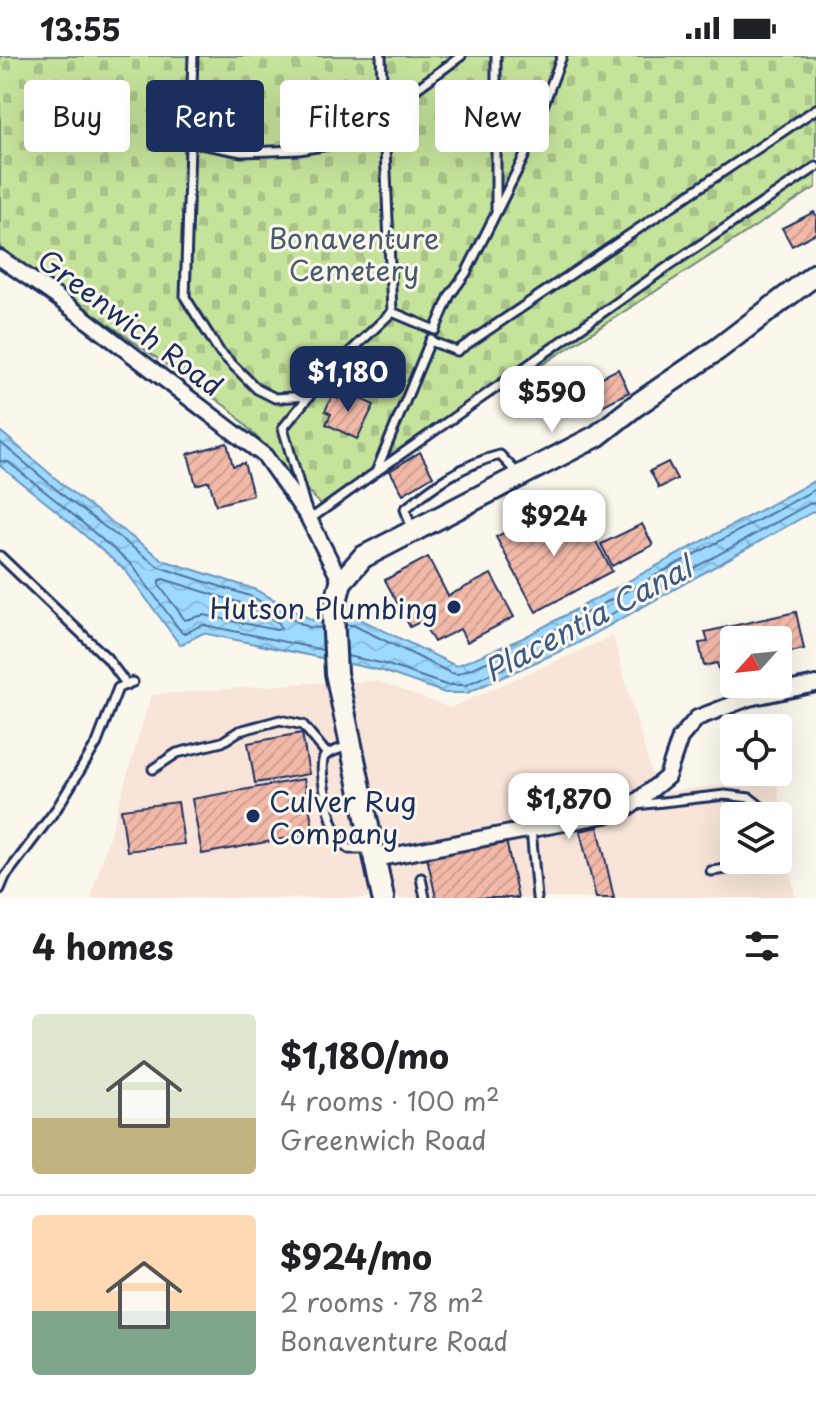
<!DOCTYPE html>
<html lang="en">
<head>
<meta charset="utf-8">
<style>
  :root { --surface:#fff; --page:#f6f6f6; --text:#202124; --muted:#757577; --line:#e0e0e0; --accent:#1b2f5e }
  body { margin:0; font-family:"Playpen Sans",sans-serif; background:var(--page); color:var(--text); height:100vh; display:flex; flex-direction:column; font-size:30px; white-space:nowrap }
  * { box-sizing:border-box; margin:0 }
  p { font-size:26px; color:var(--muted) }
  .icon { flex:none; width:44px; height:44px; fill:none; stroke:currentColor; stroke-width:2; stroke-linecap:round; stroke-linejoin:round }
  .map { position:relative; height:842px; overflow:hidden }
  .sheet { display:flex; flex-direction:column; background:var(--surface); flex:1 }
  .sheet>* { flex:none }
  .top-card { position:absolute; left:24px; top:24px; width:768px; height:72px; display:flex; gap:16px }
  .needle { width:52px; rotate:243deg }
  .controls { position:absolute; left:720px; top:570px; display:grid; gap:16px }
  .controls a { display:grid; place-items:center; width:72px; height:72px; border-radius:8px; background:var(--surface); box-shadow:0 8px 32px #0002; font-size:40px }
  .price { position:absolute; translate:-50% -68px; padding:0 18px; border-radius:16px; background:#fff; color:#222; font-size:26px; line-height:52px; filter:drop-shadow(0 2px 4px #0008) }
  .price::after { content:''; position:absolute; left:50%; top:48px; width:24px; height:18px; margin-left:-12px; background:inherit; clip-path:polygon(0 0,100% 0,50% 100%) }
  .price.active { background:var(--accent); color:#fff }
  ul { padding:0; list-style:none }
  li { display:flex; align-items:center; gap:24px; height:200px; padding:0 32px }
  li+li { border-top:2px solid var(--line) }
  li span { display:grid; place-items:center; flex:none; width:224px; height:160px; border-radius:8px; color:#555 }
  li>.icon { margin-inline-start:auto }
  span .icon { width:96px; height:96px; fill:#fffc; stroke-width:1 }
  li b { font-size:34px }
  h2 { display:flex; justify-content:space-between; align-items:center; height:96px; padding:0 32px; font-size:34px }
  .chip { padding:0 28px; border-radius:8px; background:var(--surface); box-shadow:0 8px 32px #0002; font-size:28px; line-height:72px }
  .chip.active { background:var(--accent); color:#fff }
  .status { display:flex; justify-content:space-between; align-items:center; height:56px; padding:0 40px; background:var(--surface); direction:ltr }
  .status svg { height:22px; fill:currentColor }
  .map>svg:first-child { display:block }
</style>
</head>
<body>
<div class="status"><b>13:55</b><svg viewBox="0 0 49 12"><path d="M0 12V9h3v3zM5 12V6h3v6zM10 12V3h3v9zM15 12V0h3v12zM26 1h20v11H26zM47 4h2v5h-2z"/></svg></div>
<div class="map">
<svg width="816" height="842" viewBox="0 0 816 842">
  <defs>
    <pattern id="cemetery-stones" width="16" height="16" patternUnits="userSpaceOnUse" patternTransform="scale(2)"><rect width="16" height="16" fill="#c6e39b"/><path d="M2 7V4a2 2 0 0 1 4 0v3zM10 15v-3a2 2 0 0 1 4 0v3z" fill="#aac388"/></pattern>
    <pattern id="water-waves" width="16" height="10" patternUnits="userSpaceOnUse" patternTransform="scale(2)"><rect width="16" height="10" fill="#9edaff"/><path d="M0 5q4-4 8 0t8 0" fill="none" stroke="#8bd"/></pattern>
    <pattern id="building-hatch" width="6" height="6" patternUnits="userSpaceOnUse" patternTransform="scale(2)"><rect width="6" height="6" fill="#f2b9a8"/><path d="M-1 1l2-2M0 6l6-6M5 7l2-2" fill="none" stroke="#cf9f93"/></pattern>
  </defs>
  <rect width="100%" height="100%" fill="#fbf7ec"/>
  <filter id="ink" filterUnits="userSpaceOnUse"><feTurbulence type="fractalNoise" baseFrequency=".0125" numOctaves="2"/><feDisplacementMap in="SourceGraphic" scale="16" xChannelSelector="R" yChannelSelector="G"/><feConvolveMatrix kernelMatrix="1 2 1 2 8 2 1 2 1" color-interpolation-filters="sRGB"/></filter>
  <g filter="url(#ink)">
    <!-- built -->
    <path fill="#f8e4d8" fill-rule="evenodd" d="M613,580L657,737L776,722L795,842H91L151,639L306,627L377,625L450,652ZM734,760H778V804H734Z"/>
    <!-- cemetery -->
    <path fill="url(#cemetery-stones)" stroke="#70897c" stroke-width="2" d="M0,0H816V131L323,451L231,354L0,192Z"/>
    <!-- water -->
    <path fill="url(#water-waves)" stroke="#6a96bf" stroke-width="2" d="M0,375L75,439L163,504L254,533L312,564L354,560L456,610L523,582L816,424V454L576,588L467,637H445L383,615L203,577L180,589L126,515L53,452L0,410Z"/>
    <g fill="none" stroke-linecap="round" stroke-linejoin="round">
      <!-- shore -->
      <g stroke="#4f739e" stroke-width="2">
        <path d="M0,386L70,445L159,511L250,540L308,571L322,572"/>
        <path d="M0,405L8,406L58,446L132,509L182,577C190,578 196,569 205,569L323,594"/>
        <path d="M163,523L247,549L279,567L281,572L276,574L204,559L185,564L159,529V525Z"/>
        <path d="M346,569H353L451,617L458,618L527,589L816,433"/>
        <path d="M347,600L385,608L446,629H466L572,580L809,448L816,447"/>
      </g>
    </g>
    <!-- building -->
    <g fill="url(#building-hatch)" stroke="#1b2f5e" stroke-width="2">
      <path d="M814,156L816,159V177L792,190L782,172Z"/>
      <path d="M618,313L629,336L602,350L590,327Z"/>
      <path d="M367,320L382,327L374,342L360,334Z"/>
      <path d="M342,334L374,349L357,383L326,368L331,358L325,355L332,340L338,343Z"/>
      <path d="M227,387L233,410L244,407L253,439L216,449L209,425L196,429L188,398Z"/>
      <path d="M420,396L433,420L403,438L390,415Z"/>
      <path d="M668,406L677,423L659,432L650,415Z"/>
      <path d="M579,454L612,515L536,556L496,481L531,462L538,476Z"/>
      <path d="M642,468L653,489L612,510L601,488Z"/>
      <path d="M428,501L448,540L491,518L514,561L467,586L460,573L434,586L422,565L410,571L385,524Z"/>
      <path d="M796,556L804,593L785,597L786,603L778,605V584H734V614L720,617L717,607L704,610L699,587L708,586L705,576Z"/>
      <path d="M302,677L309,718L255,727L248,687Z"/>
      <path d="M304,723L314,777L202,798L192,743Z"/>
      <path d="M178,746L184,788L127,795L121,753Z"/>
      <path d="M598,771L614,842H596L580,775Z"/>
      <path d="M506,784L518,842H436L427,801Z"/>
    </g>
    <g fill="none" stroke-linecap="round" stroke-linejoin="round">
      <!-- lane casing -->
      <g stroke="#1b2f5e" stroke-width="13">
        <g id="lane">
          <path d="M193,0L185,241L219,295L257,333L275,342L309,340"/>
          <path d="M381,0L392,256"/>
          <path d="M496,0V154"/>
          <path d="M382,58L461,0"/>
          <path d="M190,86L242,96L299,94L383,80"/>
          <path d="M430,285L457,295L816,53"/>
          <path d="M376,416L673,207L816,111"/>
          <path d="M306,452L283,372L329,316L392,256L435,274L450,239L466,217L524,101L562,0"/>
          <path d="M309,464L376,416L431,283"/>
          <path d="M412,473L405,453C434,429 463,408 500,399L519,419"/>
          <path d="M0,500L107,602L127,629"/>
          <path d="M348,690C342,693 330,695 325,700C316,709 331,767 338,779C341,785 344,789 349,793H370"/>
          <path d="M153,713L177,697L222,686L239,675L280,664L303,669L327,698"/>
          <path d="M636,749L725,739L750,742L769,757V760"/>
          <path d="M531,773L537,842"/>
          <path d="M711,815L735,812L755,804"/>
          <path d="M421,822L425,842"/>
          <path d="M0,833L5,821L57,752L97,687L118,632L133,626"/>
        </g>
      </g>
      <!-- street casing -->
      <g stroke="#1b2f5e" stroke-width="20">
        <g id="street">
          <path d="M0,202L54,239L265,400L308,461L341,526"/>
          <path d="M375,803L605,759L631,750L667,721L680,682L697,662L749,642L816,628"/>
        </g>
      </g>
      <!-- secondary casing -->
      <g stroke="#1b2f5e" stroke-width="26">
        <path id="secondary" d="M383,842L336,617L333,557L341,526L363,501L597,380L635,350L718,293L816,218"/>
      </g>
      <!-- lane -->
      <use href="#lane" stroke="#fbf7ec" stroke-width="7"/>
      <!-- street -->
      <use href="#street" stroke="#fbf7ec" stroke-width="14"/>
      <!-- secondary -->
      <use href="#secondary" stroke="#fbf7ec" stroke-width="20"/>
    </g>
  </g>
  <!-- markers -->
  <g fill="#1b2f5e" stroke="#fbf7ec" stroke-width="3">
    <circle cx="454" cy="551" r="8"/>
    <circle cx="253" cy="760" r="8"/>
  </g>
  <g text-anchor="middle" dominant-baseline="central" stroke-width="6" stroke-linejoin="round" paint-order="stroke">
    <!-- park labels -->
    <g font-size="28" fill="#465c6d" stroke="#fbf7ec">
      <text x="354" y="181">Bonaventure<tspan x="354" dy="32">Cemetery</tspan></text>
    </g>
    <!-- street labels -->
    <g font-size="28" fill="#1b2f5e" stroke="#fbf7ec">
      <text transform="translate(131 266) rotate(37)">Greenwich Road</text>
    </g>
    <!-- poi labels -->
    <g font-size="28" fill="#1b2f5e" stroke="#fbf7ec" text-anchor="end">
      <text x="438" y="551">Hutson Plumbing</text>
      <text x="269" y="744" text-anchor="start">Culver Rug<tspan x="269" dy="32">Company</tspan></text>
    </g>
    <!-- water labels -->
    <g font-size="30" font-style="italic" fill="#3c5a86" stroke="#fbf7ec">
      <text transform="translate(587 562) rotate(-28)">Placentia Canal</text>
    </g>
  </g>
</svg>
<div class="controls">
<a><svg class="needle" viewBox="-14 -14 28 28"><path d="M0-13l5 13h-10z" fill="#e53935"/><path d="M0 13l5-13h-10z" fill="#757577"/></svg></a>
<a><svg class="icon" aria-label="locate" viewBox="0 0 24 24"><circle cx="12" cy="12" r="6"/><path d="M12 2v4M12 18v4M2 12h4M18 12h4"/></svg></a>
<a><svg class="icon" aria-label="layers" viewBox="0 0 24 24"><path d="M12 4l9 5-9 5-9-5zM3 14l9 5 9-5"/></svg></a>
</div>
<b class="price active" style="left:348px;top:358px">$1,180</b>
<b class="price" style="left:552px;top:378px">$590</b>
<b class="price" style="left:554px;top:502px">$924</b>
<b class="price" style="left:569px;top:785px">$1,870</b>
<div class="top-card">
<a class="chip">Buy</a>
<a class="chip active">Rent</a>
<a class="chip">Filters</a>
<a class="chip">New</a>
</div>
</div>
<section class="sheet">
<h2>4 homes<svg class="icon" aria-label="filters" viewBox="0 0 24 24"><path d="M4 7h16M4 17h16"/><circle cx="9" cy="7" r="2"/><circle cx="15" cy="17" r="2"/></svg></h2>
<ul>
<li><span style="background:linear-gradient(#dfe7d0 65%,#c2b280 0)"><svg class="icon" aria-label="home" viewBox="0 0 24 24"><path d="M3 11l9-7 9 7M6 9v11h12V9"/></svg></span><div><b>$1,180/mo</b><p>4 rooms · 100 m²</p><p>Greenwich Road</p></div></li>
<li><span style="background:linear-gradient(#ffd9b3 60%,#7fa58c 0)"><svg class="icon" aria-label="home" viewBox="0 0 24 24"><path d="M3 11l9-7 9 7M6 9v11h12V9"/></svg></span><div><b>$924/mo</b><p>2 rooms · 78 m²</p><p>Bonaventure Road</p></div></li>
</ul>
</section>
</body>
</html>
